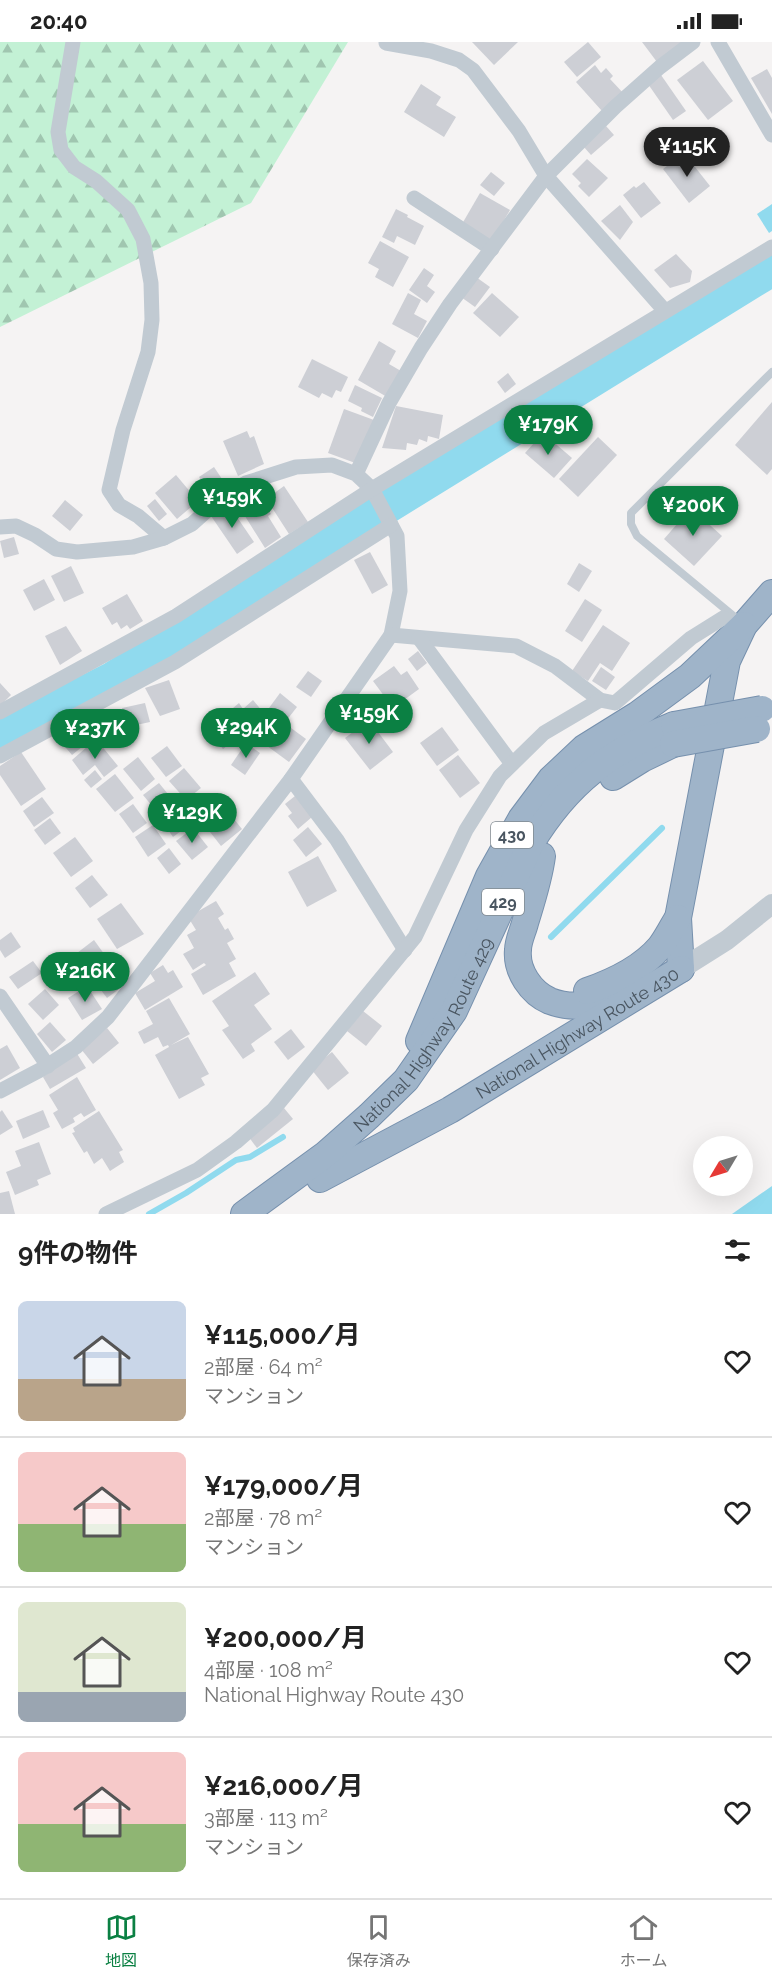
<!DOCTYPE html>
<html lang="ja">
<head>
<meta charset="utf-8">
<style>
  :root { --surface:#fff; --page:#f6f6f6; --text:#222; --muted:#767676; --line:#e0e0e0; --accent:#0b8043 }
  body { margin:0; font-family:Raleway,"Noto Sans JP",sans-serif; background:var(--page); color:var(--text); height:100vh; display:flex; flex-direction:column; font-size:22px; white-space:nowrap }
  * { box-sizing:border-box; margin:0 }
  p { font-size:20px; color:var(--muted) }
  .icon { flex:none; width:33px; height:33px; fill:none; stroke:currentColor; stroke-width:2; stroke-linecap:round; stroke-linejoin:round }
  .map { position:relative; height:1172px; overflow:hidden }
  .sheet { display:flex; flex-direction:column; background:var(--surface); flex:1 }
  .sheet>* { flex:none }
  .needle { width:39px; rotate:232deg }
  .buttons { position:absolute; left:693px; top:1094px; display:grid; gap:12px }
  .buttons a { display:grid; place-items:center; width:60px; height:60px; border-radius:50%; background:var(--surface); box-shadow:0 6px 24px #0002; font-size:30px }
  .price { position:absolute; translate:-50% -51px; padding:0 14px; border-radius:21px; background:var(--accent); color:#fff; font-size:20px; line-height:39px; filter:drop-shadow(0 2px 3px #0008) }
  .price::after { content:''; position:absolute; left:50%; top:36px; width:18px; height:14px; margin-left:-9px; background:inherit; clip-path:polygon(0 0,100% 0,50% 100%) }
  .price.selected { background:#222; color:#fff }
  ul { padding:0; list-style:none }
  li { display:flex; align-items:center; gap:18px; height:150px; padding:0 18px }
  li+li { border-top:2px solid var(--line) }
  li span { display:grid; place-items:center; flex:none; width:168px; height:120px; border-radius:9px; color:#555 }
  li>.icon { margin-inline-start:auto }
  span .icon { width:72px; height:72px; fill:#fffc; stroke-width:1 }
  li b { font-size:26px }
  h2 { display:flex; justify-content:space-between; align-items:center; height:72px; padding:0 18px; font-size:26px }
  .status { display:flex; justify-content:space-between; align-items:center; height:42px; padding:0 30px; background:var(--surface); direction:ltr }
  .status svg { height:16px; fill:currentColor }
  .dock { display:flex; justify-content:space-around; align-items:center; height:84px; border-top:2px solid var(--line); background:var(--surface); font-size:16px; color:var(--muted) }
  .dock a { display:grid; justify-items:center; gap:3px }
  .dock .selected { color:var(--accent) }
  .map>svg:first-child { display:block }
</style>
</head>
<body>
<div class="status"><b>20:40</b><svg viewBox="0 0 49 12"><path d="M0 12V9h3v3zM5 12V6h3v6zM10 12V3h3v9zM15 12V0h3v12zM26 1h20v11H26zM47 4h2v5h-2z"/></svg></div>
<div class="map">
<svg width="772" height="1172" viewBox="0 0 772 1172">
  <defs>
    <pattern id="forest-firs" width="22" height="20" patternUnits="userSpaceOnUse" patternTransform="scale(1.5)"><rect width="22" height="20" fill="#c3f1d5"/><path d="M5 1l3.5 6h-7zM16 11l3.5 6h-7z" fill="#a0c6b0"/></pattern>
  </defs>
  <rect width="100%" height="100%" fill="#f5f3f3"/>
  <!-- forest -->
  <path fill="url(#forest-firs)" d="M0,0H348L251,161L0,285Z"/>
  <!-- water -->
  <g fill="#90daee">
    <path d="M772,162V189L769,191L757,172Z"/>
    <path d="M772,1144V1172H732Z"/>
  </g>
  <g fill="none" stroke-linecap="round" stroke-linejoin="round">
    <!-- stream -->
    <g stroke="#90daee" stroke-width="6">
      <path d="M551,895L662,786"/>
      <path d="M149,1172L186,1151L236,1118L250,1115L283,1095"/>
    </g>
    <!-- river -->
    <path stroke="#90daee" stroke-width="36" d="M0,694L114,637L359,481L772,226"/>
  </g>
  <!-- building -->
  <g fill="#cdcfd5">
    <path d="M472,0H518L494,23Z"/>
    <path d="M588,0L601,15L577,35L564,20Z"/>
    <path d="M642,0H683L657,20Z"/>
    <path d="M703,19L733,59L708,78L677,38Z"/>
    <path d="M595,23L601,31L606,26L613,34L610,37L625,53L602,69L576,40Z"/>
    <path d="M767,27L772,36V72L751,36Z"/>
    <path d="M661,33L686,69L673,78L648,42Z"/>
    <path d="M421,42L441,55L436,63L456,75L444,95L404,70Z"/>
    <path d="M606,84L614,93L591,113L583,104Z"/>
    <path d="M684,111L710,144L689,161L663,127Z"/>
    <path d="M587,117L608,136L589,155L578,144L581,141L572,132Z"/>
    <path d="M491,130L505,141L494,154L480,143Z"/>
    <path d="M644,140L661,161L641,176L623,153L634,144L636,146Z"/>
    <path d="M480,151L510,168L491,200L462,182Z"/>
    <path d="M620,163L633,180L620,198L601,179Z"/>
    <path d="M396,167L408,173L407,175L424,184L415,203L397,194L394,201L382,195Z"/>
    <path d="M380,199L409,215L393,245L375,235L379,227L368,221Z"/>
    <path d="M676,212L692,229L690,240L670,246L654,228Z"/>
    <path d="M424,226L434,233L427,244L435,250L427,261L409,248Z"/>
    <path d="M476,235L490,245L475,265L461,255Z"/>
    <path d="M408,251L421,258L414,272L427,279L418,296L392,282Z"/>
    <path d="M492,251L519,275L500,295L473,271Z"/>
    <path d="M379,299L396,309L389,322L401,329L387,355L358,338Z"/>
    <path d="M312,317L348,335L341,350L336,348L332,356L322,351L319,356L298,345Z"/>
    <path d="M508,331L516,342L505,351L497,340Z"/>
    <path d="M355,343L382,356L373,375L361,369L362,366L348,359Z"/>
    <path d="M772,360V427L767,433L735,403Z"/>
    <path d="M396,364L443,373L439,397L428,394L427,400L419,397L417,403L407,401L406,408L382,406Z"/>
    <path d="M344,367L374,378L358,422L328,411Z"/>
    <path d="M247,389L250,396L254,394L264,422L238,434L223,399Z"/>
    <path d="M543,391L572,416L554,436L525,411Z"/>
    <path d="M598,395L617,413L578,455L559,437Z"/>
    <path d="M214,425L224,440L209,450L199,435Z"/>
    <path d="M176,433L198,459L177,477L155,451Z"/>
    <path d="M284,444L308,480L289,492L269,461L276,457L273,452Z"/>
    <path d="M257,451L271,472L268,474L281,495L265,506L238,463Z"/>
    <path d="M155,457L167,472L159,479L147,464Z"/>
    <path d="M65,458L83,473L70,489L52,474Z"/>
    <path d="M228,462L254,500L237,512L211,474Z"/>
    <path d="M691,466L722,494L694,524L664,497Z"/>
    <path d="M14,495L19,512L4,516L0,499Z"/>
    <path d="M370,510L388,543L372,552L354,518Z"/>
    <path d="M579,521L592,529L579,550L567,542Z"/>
    <path d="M71,524L84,551L64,560L51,534Z"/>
    <path d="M44,537L55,558L34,569L23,548Z"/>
    <path d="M127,552L143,579L130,587L127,583L121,587L117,580L112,583L102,566Z"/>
    <path d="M585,557L602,568L582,600L565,589Z"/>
    <path d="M603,583L630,601L612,629L600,621L588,639L572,629Z"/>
    <path d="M66,584L82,609L60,623L45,594Z"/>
    <path d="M418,609L427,621L417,629L408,617Z"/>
    <path d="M394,624L401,633L407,629L419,647L393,666L373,639Z"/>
    <path d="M601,625L615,635L606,648L592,639Z"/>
    <path d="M308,629L322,639L311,655L296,645Z"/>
    <path d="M169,638L180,667L160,674L145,646Z"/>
    <path d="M0,641L11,653L0,664Z"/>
    <path d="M280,651L297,665L286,679L269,666Z"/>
    <path d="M253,658L269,677L247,695L227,671L239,661L243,667Z"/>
    <path d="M145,661L150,680L127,685L122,666Z"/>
    <path d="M221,667L241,693L223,707L203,681Z"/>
    <path d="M276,675L306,697L289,720L259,698Z"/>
    <path d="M88,678L98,692L72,713L61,700Z"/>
    <path d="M369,678L393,710L370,728L345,696Z"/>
    <path d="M442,685L459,708L437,724L420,701Z"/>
    <path d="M96,697L118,724L104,735L95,723L83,733L72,718Z"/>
    <path d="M246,701L260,711L245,733L231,723Z"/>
    <path d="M167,704L182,724L166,735L151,716Z"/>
    <path d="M21,710L46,747L21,764L0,733V724Z"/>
    <path d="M458,713L480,741L460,756L439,728Z"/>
    <path d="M138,715L155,737L141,749L123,727Z"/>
    <path d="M184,726L201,746L186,758L169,739Z"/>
    <path d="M95,728L102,737L91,746L84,738Z"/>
    <path d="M115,732L134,756L115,770L96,747Z"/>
    <path d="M159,741L172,757L157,770L143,753Z"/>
    <path d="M213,751L242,787L221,804L192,767Z"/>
    <path d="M295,754L312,775L298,787L288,774L292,771L285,762Z"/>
    <path d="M42,755L54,771L34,785L23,769Z"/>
    <path d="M133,762L147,781L133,791L119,772Z"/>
    <path d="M176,765L189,783L173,795L160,776Z"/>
    <path d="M50,776L61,791L45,803L34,788Z"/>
    <path d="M153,783L166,802L148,815L135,795Z"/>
    <path d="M308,785L322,802L306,815L293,798Z"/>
    <path d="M193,786L208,805L192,818L176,799Z"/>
    <path d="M75,795L93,819L71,835L53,811Z"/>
    <path d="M169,806L181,822L169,832L157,816Z"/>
    <path d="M318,814L337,849L307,865L288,830Z"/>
    <path d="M92,833L108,853L90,866L75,846Z"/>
    <path d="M216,859L224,872L218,876L225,888L228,886L234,897L227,901L236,917L229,921L236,934L203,953L191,932L206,923L204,921L193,928L183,912L194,906L187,893L196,888L188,875Z"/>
    <path d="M121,861L144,892L117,907L97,877Z"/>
    <path d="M11,890L21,905L5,916L0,908V898Z"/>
    <path d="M94,898L107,916L90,929L77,911Z"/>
    <path d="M33,919L42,931L18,947L9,935Z"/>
    <path d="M111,921L127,941L107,956L91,935Z"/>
    <path d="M163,923L168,931L173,928L183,945L145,968L135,951L155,939L150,931Z"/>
    <path d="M255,930L270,952L254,963L272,987L251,1002L255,1009L243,1017L222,988L229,984L212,959Z"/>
    <path d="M87,944L102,967L82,978L68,956Z"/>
    <path d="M45,947L59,963L43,978L28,962Z"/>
    <path d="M169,956L190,992L171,1003L188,995L209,1032L201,1036L205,1043L179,1057L155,1013L169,1005L168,1003L163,1005L158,995L144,1002L138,990L153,982L146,969Z"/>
    <path d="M363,969L382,984L366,1004L347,989Z"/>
    <path d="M50,980L66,998L52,1010L37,992Z"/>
    <path d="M107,986L119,1001L93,1022L81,1007Z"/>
    <path d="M291,987L305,1005L288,1018L274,1000Z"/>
    <path d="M7,1003L20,1026L0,1038V1007Z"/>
    <path d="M76,1010L86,1026L50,1047L43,1035Z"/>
    <path d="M332,1010L349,1031L328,1048L311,1027Z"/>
    <path d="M77,1035L96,1068L84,1075L81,1071L73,1076L75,1080L62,1087L53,1071L58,1068L49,1053Z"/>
    <path d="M284,1066L293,1077L257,1106L248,1094Z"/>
    <path d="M2,1068L13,1085L0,1093V1070Z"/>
    <path d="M43,1068L50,1085L23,1097L16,1079Z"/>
    <path d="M99,1069L123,1108L119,1110L124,1120L110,1129L102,1116L94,1122L87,1109L84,1111L72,1091L75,1090L73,1086Z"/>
    <path d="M39,1100L51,1132L37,1138L39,1143L15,1153L6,1130L21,1124L15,1109Z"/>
    <path d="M9,1149L15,1172H0V1151Z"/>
  </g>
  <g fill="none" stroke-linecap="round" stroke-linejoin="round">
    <!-- trunk casing -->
    <g stroke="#7690ad" stroke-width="28">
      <g id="trunk">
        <path d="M613,735L642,717L673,702"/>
        <path d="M542,814C539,837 532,858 525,881C523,889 518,899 518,908C516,929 531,951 550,959C573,968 596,963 617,953"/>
        <path d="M681,927L678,876L727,619L744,583L772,551"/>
        <path d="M587,949C613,940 642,926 660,905C667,896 672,885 678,876"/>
        <path d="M419,999L489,834L521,777L551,737L584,706L637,673L690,634L744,583"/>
        <path id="s1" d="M320,1137L450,1068L681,927"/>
        <path id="s2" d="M244,1172L326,1112L369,1074L406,1038L454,969L531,801C568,740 609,710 674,683"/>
      </g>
    </g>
    <!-- service -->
    <path stroke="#c1cad2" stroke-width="8" d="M736,576L637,494L631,482V471L772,330"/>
    <!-- minor -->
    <g stroke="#c1cad2" stroke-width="15">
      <path d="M73,0L58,90L61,108L74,125L96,139L128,168L143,197L151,241L152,278L148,310L123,388L109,448L119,463L138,474L164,496"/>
      <path d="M718,0L772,93"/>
      <path d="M386,1L431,9L459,18L473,28L519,89L546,134L665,269"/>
      <path d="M414,156L492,207"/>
      <path d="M356,432L389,361L421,306L450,262L546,134L615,65L660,25L693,0"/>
      <path d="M0,485L16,484L35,493L56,507L77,510L133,505L164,496L192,482L222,455L246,441L296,425L332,423L356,432L372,447L397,494L400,549L391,593L291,737L108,975L76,1005L42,1027L0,1049"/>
      <path d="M391,593L516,604L555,624L600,658L615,661L691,596L723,576L744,583"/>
      <path d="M419,596L512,722"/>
      <path d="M0,670L176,574L372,447L772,205"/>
      <path d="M0,714L175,620L391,483"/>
      <path d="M291,737L337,798L405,908"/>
      <path d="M0,954L48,1024"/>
      <path d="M106,1172L197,1128L236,1100L273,1068L415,895L466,788L500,734L544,691L600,658"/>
    </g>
    <!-- tertiary -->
    <path stroke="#c1cad2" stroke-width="20" d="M681,927L727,898L772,862"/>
    <!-- trunk -->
    <use href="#trunk" stroke="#9fb4c9" stroke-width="26"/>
    <!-- trunk-bridge casing -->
    <g stroke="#7690ad" stroke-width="28" stroke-linecap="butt">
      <g id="trunk-bridge">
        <path d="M674,683L762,667"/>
        <path d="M673,702L757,687"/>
      </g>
    </g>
    <!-- trunk-bridge -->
    <use href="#trunk-bridge" stroke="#9fb4c9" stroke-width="26"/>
  </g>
  <g text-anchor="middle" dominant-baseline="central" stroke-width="4.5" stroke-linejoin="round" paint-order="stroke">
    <!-- shield labels -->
    <g fill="#fff" stroke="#808990" stroke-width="1.5">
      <rect x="491" y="780" width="42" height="26" rx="4.5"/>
      <rect x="482" y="847" width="42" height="26" rx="4.5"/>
    </g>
    <g font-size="16" font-weight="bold" fill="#4a5661">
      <text x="512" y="793">430</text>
      <text x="503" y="860">429</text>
    </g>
    <!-- street labels -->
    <g font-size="18" fill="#4a5661" stroke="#fff">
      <text stroke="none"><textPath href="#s2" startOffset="258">National Highway Route 429</textPath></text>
      <text stroke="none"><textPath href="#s1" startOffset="296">National Highway Route 430</textPath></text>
    </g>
  </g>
</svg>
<div class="buttons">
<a><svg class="needle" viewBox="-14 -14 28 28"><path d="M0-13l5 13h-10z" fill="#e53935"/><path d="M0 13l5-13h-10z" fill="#767676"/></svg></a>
</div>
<b class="price selected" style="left:687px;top:136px">¥115K</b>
<b class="price" style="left:548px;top:414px">¥179K</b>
<b class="price" style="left:232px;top:487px">¥159K</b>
<b class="price" style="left:693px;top:495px">¥200K</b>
<b class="price" style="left:369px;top:703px">¥159K</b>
<b class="price" style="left:246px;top:717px">¥294K</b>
<b class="price" style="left:95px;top:718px">¥237K</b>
<b class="price" style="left:192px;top:802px">¥129K</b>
<b class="price" style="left:85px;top:961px">¥216K</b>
</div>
<section class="sheet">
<h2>9件の物件<svg class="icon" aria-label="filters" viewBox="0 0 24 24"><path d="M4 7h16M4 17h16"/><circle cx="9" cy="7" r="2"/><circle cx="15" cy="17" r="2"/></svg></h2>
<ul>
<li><span style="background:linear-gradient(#c9d6e8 65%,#b9a48a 0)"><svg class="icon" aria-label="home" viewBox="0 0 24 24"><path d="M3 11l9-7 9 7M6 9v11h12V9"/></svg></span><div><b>¥115,000/月</b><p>2部屋 · 64 m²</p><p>マンション</p></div><svg class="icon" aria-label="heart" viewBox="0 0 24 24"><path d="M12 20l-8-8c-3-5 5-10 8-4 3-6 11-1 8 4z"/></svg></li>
<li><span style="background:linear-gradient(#f6c9c9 60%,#8fb573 0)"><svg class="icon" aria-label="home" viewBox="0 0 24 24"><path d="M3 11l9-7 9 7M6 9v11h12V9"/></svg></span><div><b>¥179,000/月</b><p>2部屋 · 78 m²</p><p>マンション</p></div><svg class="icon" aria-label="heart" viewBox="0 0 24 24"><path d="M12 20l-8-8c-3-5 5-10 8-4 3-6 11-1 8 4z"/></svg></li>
<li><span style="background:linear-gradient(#dfe7d0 75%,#9aa5b1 0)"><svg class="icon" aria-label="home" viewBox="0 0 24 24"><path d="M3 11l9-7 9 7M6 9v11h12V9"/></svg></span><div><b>¥200,000/月</b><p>4部屋 · 108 m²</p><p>National Highway Route 430</p></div><svg class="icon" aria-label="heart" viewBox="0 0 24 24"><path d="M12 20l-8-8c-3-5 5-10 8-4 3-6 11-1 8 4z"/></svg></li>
<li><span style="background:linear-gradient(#f6c9c9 60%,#8fb573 0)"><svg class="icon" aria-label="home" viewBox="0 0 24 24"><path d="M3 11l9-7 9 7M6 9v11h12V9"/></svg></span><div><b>¥216,000/月</b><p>3部屋 · 113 m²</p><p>マンション</p></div><svg class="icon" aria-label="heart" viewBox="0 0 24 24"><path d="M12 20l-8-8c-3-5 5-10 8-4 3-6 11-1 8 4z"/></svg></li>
</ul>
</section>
<nav class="dock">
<a class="selected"><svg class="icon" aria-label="map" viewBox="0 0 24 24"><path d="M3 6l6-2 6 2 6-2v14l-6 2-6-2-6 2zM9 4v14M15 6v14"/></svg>地図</a>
<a><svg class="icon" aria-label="saved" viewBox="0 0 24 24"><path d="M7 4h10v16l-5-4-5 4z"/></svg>保存済み</a>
<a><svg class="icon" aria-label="home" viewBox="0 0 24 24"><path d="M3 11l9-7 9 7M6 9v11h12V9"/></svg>ホーム</a>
</nav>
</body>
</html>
